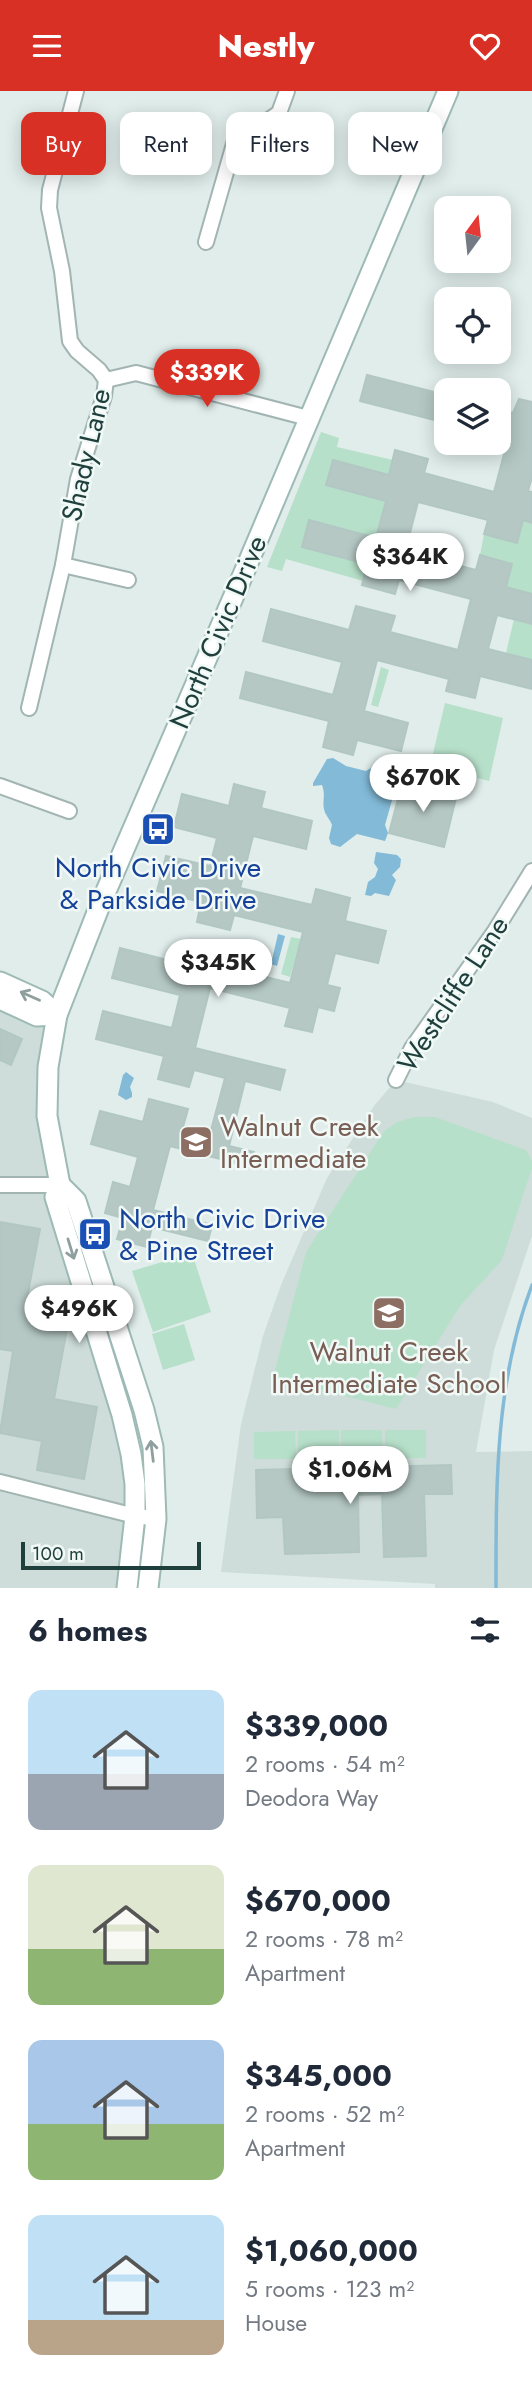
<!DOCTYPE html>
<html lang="en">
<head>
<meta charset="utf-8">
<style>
  :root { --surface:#fff; --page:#f6f6f7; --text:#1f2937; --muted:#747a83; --accent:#d93025 }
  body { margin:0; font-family:Jost,sans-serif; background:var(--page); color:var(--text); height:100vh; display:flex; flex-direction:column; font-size:26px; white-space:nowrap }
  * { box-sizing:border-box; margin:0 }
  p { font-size:23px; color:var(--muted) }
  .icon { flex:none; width:38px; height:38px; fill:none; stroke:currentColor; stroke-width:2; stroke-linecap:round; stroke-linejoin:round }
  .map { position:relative; height:1497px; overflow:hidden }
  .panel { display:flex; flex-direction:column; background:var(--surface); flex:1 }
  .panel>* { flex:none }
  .top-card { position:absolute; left:21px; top:21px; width:490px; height:63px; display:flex; gap:14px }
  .needle { width:46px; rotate:15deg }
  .controls { position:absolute; left:434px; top:105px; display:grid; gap:14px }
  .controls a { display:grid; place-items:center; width:77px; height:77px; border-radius:14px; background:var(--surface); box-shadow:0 4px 18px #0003; font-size:35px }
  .scale { position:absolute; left:21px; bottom:18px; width:180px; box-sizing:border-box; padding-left:7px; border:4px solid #1f3f3d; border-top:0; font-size:19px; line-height:24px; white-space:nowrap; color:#1f3f3d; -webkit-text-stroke:5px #f1f9f7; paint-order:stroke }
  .price { position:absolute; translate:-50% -60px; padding:0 16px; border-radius:24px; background:#fff; color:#222; font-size:23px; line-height:46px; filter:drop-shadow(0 2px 4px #0008) }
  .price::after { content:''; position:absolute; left:50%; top:42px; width:21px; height:16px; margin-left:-10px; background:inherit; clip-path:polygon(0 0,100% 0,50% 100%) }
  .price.active { background:var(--accent); color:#fff }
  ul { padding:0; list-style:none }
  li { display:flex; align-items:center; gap:21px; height:175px; padding:0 28px }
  li span { display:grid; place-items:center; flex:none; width:196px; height:140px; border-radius:14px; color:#555 }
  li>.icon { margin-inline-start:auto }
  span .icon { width:84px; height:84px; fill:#fffc; stroke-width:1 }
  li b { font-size:30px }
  h2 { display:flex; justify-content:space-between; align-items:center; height:84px; padding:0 28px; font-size:30px }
  .pill { padding:0 24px; border-radius:14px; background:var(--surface); box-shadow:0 4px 18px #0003; font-size:24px; line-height:63px }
  .pill.active { background:var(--accent); color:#fff }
  header { display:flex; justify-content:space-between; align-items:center; height:91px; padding:0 28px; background:var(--accent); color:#fff; font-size:32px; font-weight:800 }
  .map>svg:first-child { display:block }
</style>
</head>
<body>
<header><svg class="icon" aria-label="menu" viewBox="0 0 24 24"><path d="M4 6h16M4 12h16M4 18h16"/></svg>Nestly<svg class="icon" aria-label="heart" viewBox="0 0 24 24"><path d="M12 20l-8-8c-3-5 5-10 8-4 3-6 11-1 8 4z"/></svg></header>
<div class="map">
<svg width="532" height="1497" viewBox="0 0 532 1497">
  <rect width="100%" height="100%" fill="#e0edea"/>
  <!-- built -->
  <g fill="#ceddd9">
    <path d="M0,908L57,924L48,976L60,1094L131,1363L127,1497H0Z"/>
    <path d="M396,989L493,1011L532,1027V1145L494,1259L476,1361L532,1360V1497H435V1493L221,1481L241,1333L263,1245L281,1194L327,1087L374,1015Z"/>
  </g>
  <!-- green -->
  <g fill="#b7e0ca">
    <path d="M321,341L339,347L337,356L393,369L389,384L333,369L326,393L386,410L376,447L309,430L302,456L367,473L363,490L286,468L282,480L267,476Z"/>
    <path d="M523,429L532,432V503L506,496L512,473L480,464L484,443L516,452Z"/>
    <path d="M514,528L532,533V569L506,562Z"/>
    <path d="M381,576L389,579L378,616L371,614Z"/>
    <path d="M445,612L503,627L489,690L436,676L431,671Z"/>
    <path d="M291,846L301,848L290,886L281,883Z"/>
    <path d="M415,1026H435L526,1059L532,1070V1077L502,1169L460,1215L396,1318L282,1289L275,1279L306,1161L384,1040L397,1031Z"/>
    <path d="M192,1162L211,1221L153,1241L132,1180Z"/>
    <path d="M184,1233L195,1269L163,1279L152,1243Z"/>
    <path d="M339,1339L340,1367L298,1368V1340Z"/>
    <path d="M341,1339H382L383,1367H341Z"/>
    <rect x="385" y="1339" width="41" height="28"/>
    <path d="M295,1340L296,1368H254V1341Z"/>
  </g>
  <!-- water -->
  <g fill="#82bad8">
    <path d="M333,667L346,675L366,680C375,673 394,671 406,672L414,686L410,690L399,689L396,695L385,734L388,742L385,750L357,743L340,756L331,753L329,747L332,734C330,728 325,724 324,718C322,709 326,705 322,694L313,695V692L327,668Z"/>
    <path d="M376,761L397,764L401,768L400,776L392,784L396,789L389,805L375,802L371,805L365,804L368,791L375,786L378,778L374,772Z"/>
    <path d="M278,843L285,845L277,875L271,873Z"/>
    <path d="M126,981L134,987L130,996L132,1002V1006L126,1009L118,1004L123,984Z"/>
  </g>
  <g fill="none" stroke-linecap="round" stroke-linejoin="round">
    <!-- stream -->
    <path stroke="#82bad8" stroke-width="3.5" d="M496,1497C496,1394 495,1291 532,1194"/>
  </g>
  <!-- building -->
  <g fill="#b5c8c3" stroke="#b2c7c3" stroke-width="2">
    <path d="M367,284L446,304V332L360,310Z"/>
    <path d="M519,308L532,311V386L528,400L532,401V432L523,429L517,452L484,443L488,429L418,411L405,461L476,479L480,464L512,473L506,496L532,503V533L497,524L488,558L532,569V598L480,585L475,607L446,600L449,588L377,569L364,620L408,632L401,660L357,649L353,664L323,656L329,630L240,607L246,581L333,604L342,571L263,550L271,518L349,539L356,515L395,525L390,541L458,559L471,508L399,489L395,503L362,494L367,473L302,456L309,429L376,447L386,410L326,394L333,369L389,384L395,359L428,368L424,382L494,401L508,348L499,346V318L513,322Z"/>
    <path d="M403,689L457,703L444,756L389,742Z"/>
    <path d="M234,693L265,701L261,717L312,730L306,758L253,745L240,797L312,814L316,798L350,807L345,830L386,840L378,872L335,862L327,894L340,897L334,920L318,916L312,941L285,935L290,917L210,897L195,957L285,979L280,999L245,990L229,1055L254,1061L251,1076L170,1055L153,1119L212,1134L208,1150L152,1136L147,1156L117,1148L123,1127L105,1122L113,1091L130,1096L138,1066L91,1053L100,1020L143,1031L149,1008L188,1018L183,1036L210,1043L225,987L194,979L189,996L158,988L164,965L96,948L103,920L172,937L180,904L112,887L120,857L187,874L193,851L225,859L221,875L290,892L303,841L234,824L230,839L197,831L201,811L157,800L166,765L210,775L217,747L174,736L182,703L229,715Z"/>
    <path d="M0,938L22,948L11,974L0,969Z"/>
    <path d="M0,1131L40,1138L25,1218L69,1227L54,1308L97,1316L84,1388L37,1379L42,1350L0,1342L13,1260L0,1258Z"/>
    <path d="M451,1374L452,1403H424L426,1465L384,1466L382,1403L358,1404L359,1461L285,1463L283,1426L257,1427L256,1379Z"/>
  </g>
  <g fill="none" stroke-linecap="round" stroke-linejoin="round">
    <!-- street casing -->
    <g stroke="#a2b5b3" stroke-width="18">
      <g id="street">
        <path d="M206,151L234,53L279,22L287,0"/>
        <path d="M106,289L136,282L308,327"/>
        <path d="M63,474L128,489"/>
        <path d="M29,617L63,474L78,388L104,305L106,289L99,279L77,260L70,250L62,180L49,117L50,99L76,0"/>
        <path d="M0,695L69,720"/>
        <path d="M396,989L412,957L495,840L532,780"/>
        <path d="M0,1094H60"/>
        <path d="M0,1391L127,1423L156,1428"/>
      </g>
    </g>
    <!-- secondary casing -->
    <g stroke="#9dbab5" stroke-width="23">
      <g id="secondary">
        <path d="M0,891L42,910L57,924"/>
        <path d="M0,908L37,925L57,924"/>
        <path d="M60,1094L76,1110L144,1319L153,1356L156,1428L148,1497"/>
        <path d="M127,1497L135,1425V1393L131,1363L122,1324L55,1106L60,1094L47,1025L48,976L57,924L100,814L245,479L448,0"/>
      </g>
    </g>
    <!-- street -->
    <use href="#street" stroke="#fff" stroke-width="14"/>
    <!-- secondary -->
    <use href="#secondary" stroke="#fff" stroke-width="19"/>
  </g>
  <!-- one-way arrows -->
  <defs><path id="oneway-shaft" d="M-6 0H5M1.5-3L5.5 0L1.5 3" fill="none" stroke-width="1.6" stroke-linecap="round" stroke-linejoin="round" transform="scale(1.75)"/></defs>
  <g stroke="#8f9f9e">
    <use href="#oneway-shaft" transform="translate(30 905) rotate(-156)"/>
    <use href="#oneway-shaft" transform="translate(71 1158) rotate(73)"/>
    <use href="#oneway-shaft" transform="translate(152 1360) rotate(-97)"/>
  </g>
  <!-- icons -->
  <defs>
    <g id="bus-square" transform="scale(1.75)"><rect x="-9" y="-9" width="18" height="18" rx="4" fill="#1a4fb4" stroke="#f1f9f7"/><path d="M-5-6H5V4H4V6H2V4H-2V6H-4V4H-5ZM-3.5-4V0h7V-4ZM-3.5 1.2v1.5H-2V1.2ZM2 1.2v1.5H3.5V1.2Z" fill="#fff"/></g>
    <g id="school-square" transform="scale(1.75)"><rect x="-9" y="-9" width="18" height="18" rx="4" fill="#8d6e63" stroke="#f1f9f7"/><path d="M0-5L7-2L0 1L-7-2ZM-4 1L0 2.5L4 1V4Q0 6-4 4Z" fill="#fff"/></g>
  </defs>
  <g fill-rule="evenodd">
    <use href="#bus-square" x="158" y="738"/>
    <use href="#school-square" x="196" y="1051"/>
    <use href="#bus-square" x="95" y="1143"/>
    <use href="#school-square" x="389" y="1222"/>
  </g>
  <g text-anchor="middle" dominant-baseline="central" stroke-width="5" stroke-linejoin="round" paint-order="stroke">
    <!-- street labels -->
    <g font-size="28" fill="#1f3f3d" stroke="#f1f9f7">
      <text transform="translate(86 364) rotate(-77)">Shady Lane</text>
      <text transform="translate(218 541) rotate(-67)">North Civic Drive</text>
      <text transform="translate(453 903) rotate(-57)">Westcliffe Lane</text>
    </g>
    <!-- transit labels -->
    <g font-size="28" fill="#164399" stroke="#f1f9f7">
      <text x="158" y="776">North Civic Drive<tspan x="158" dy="32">&amp; Parkside Drive</tspan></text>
      <text x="119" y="1127" text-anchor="start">North Civic Drive<tspan x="119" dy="32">&amp; Pine Street</tspan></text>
    </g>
    <!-- education labels -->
    <g font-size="28" fill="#785e54" stroke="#f1f9f7" text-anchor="start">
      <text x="220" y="1035">Walnut Creek<tspan x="220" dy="32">Intermediate</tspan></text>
      <text x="389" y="1260" text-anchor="middle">Walnut Creek<tspan x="389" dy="32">Intermediate School</tspan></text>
    </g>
  </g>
</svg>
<div class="controls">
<a><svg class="needle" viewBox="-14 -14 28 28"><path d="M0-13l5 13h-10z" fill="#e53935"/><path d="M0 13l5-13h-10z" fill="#747a83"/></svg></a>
<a><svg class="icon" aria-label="locate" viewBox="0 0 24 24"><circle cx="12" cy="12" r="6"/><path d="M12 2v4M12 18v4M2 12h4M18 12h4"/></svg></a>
<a><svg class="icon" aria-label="layers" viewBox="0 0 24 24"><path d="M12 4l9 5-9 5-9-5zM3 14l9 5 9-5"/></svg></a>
</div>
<div class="scale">100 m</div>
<b class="price active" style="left:207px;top:318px">$339K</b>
<b class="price" style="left:410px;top:502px">$364K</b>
<b class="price" style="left:423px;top:723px">$670K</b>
<b class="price" style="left:218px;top:908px">$345K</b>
<b class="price" style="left:79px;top:1254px">$496K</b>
<b class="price" style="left:350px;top:1415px">$1.06M</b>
<div class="top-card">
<a class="pill active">Buy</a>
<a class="pill">Rent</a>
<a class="pill">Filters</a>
<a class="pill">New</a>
</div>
</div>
<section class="panel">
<h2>6 homes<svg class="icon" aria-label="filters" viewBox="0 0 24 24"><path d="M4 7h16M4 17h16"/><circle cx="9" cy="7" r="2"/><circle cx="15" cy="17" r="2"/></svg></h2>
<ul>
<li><span style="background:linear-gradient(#bfe0f5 60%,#9aa5b1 0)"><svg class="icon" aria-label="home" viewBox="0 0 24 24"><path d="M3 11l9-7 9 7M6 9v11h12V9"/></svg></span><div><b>$339,000</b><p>2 rooms · 54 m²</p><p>Deodora Way</p></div></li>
<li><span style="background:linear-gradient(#dfe7d0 60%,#8fb573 0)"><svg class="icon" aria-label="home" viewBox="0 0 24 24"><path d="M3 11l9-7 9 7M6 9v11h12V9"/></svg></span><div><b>$670,000</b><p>2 rooms · 78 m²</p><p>Apartment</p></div></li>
<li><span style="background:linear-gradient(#a9c7e8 60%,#8fb573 0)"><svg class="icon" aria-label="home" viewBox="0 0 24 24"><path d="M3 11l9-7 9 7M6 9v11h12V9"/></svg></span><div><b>$345,000</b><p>2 rooms · 52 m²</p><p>Apartment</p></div></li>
<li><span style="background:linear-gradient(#bfe0f5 75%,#b9a48a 0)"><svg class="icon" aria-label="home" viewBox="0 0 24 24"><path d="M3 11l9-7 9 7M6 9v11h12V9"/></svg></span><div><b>$1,060,000</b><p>5 rooms · 123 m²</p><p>House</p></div></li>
</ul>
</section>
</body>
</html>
